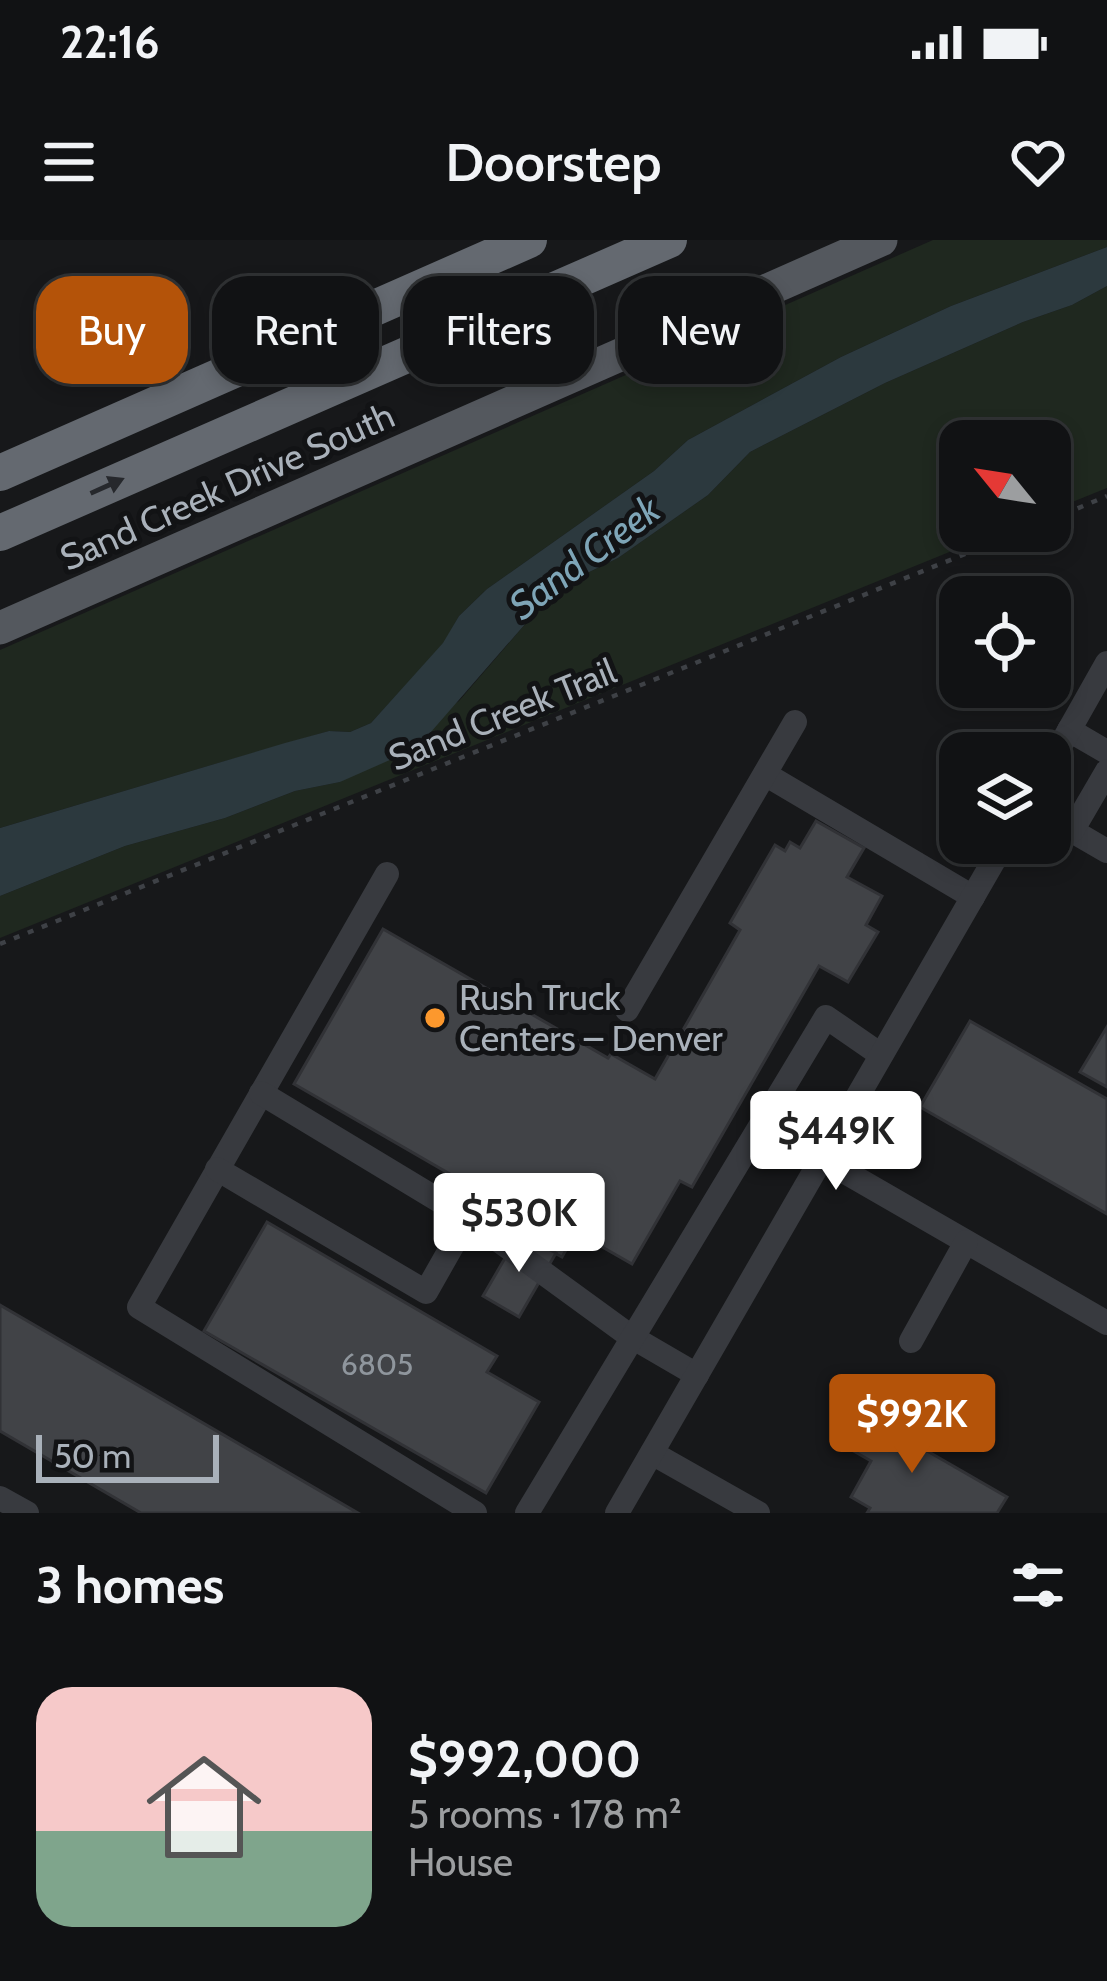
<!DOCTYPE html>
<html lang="en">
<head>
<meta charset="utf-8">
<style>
  :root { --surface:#111214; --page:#1a1b1d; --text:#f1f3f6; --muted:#9c9ea0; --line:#303234; --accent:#b45309 }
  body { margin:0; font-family:Cabin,sans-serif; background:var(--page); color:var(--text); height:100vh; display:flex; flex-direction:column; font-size:45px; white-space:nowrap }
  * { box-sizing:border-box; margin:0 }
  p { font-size:39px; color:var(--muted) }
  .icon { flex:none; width:66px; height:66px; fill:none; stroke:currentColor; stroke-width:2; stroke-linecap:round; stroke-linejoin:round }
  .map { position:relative; height:1273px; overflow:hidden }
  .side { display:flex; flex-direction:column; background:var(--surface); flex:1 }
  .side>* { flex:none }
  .guide { position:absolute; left:36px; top:36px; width:1035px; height:108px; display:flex; gap:24px }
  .needle { width:78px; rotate:300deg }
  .fabs { position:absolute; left:939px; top:180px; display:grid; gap:24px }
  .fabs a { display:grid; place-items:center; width:132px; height:132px; border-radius:24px; background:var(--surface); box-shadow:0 6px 18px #0003,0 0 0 3px var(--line); font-size:60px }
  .scale { position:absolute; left:36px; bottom:30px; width:183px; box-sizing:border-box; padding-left:12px; border:6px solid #a9b1ba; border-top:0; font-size:33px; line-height:42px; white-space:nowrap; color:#a9b1ba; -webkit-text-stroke:9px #121315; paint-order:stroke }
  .price { position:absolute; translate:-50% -102px; padding:0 27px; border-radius:12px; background:#fff; color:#222; font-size:39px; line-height:78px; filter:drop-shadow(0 3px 6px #0008) }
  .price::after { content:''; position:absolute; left:50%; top:72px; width:36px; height:27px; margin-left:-18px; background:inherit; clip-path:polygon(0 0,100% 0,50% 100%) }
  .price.on { background:var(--accent); color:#fff }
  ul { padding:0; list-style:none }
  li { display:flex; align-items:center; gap:36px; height:300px; padding:0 36px }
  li+li { border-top:3px solid var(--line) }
  li span { display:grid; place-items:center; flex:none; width:336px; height:240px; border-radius:36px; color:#555 }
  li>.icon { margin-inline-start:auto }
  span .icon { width:144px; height:144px; fill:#fffc; stroke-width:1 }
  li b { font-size:51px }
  h2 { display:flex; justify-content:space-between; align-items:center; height:144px; padding:0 36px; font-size:51px }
  .pill { padding:0 42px; border-radius:36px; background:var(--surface); box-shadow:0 6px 18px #0003,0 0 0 3px var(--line); font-size:42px; line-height:108px }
  .pill.on { background:var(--accent); color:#fff }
  .status { display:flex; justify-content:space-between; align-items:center; height:84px; padding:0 60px; background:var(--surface); direction:ltr }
  .status svg { height:33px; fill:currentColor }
  header { display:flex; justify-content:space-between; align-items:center; height:156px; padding:0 36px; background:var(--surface); font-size:54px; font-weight:600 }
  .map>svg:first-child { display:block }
</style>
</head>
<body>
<div class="status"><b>22:16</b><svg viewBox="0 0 49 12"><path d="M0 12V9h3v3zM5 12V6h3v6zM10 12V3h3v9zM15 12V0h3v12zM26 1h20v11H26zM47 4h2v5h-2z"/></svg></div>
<header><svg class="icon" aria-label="menu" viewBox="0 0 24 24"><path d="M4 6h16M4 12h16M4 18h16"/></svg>Doorstep<svg class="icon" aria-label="heart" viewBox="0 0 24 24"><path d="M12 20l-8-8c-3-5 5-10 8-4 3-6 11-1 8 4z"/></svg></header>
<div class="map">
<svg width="1107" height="1273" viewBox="0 0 1107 1273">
  <rect width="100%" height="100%" fill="#17181a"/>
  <!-- green -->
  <g fill="#1f281f">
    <path d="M933,0H1107V7L951,66L841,117L688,200L654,231L487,349L459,376L444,403L371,483L350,492L329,491L215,524L0,588V410Z"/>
    <path d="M1107,46V248L1050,271V201H960V291H1001L0,698V656L125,606L225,578L295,551L340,542L459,461L533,375L579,337L618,318L708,255L750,212L885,143L1023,82L1072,65Z"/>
  </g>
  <!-- water -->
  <path fill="#2c393e" d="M1107,7V46L1072,65L1023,82L885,143L750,212L708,255L618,318L579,337L533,375L417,508L340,542L295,551L225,578L125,606L0,656V588L285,503L329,491L350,492L371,483L443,403L459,376L487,349L654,231L688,200L841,117L951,66Z"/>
  <!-- building -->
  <g fill="#414347" stroke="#313236" stroke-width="3">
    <path d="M816,581L864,608L847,637L882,656L866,685L878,692L848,742L819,726L692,947L680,941L632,1024L576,992L562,1017L519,994L511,989L519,974L294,844L383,689L608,818L611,814L655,839L740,690L730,683L775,605L785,611L790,602L800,608Z"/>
    <path d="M970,781L1107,859V974L920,867Z"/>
    <path d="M1107,787V847L1080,832Z"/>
    <path d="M267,982L497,1116L487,1132L539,1162L486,1253L204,1091Z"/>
    <path d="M519,994L556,1013L519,1077L483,1056Z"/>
    <path d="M0,1065L358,1273H141L0,1191Z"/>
    <path d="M856,1170L1007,1257L997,1273H867L870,1268L851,1257L871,1221L838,1202Z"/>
  </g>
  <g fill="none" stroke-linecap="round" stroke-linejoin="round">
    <!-- path -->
    <g stroke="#3e4146" stroke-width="4.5" stroke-dasharray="6 9" stroke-linecap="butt">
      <path d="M1050,280L1107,256"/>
      <path d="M0,704L1022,291"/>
    </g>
    <!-- minor -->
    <g stroke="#383a3f" stroke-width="24">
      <path d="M1069,490L1107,512"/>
      <path d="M1050,524L1107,423"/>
      <path d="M765,534L973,657"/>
      <path d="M1050,578L1107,611"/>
      <path d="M1072,591L1107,531"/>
      <path d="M387,634L139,1067L475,1273"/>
      <path d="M627,770L795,482"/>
      <path d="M821,918L1107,1083"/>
      <path d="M217,929L426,1052L468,978L261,853"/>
      <path d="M468,978L630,1096L697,1135"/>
      <path d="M911,1101L966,1002"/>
      <path d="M652,1213L758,1273"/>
      <path d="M0,1258L27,1273"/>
      <path d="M527,1273L826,777L881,815"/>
      <path d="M617,1273L1004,603"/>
    </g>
    <!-- major -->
    <path stroke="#54585e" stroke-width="33" d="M0,388L881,0"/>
    <!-- highway -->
    <g stroke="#646970" stroke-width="36">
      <path d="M0,233L529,0"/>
      <path d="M0,293L669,0"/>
    </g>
  </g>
  <!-- one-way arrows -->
  <defs><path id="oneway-solid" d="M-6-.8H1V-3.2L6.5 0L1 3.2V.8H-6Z" transform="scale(3)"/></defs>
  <use fill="#26282c" href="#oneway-solid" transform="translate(107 246) rotate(-24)"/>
  <!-- markers -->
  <circle fill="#fc982d" stroke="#121315" stroke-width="4.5" cx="435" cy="778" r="12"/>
  <g text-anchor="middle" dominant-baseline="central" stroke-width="10" stroke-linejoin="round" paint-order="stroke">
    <!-- number labels -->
    <g font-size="30" fill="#8f969d">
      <text x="377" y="1124">6805</text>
    </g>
    <!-- street labels -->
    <g font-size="36" fill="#a9b1ba" stroke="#121315">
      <text transform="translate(227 246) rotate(-24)">Sand Creek Drive South</text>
      <text transform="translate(502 474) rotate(-22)">Sand Creek Trail</text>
    </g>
    <!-- poi labels -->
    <g font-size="36" fill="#a9b1ba" stroke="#121315" text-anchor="start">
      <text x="459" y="757">Rush Truck<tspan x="459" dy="41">Centers – Denver</tspan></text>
    </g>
    <!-- water labels -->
    <g font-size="39" font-style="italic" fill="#7ea5b7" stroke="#121315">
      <text transform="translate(584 317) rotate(-37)">Sand Creek</text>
    </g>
  </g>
</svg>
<div class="fabs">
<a><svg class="needle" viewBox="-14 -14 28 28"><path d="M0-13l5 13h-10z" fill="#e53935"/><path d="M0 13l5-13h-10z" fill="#9c9ea0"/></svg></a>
<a><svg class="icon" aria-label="locate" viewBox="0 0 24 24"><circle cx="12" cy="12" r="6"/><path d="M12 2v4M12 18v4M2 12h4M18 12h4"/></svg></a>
<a><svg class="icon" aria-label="layers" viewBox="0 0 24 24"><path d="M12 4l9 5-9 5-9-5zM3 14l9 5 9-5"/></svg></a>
</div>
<div class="scale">50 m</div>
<b class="price" style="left:836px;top:953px">$449K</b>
<b class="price" style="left:519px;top:1035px">$530K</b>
<b class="price on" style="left:912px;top:1236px">$992K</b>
<div class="guide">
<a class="pill on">Buy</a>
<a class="pill">Rent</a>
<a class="pill">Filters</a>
<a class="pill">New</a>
</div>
</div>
<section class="side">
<h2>3 homes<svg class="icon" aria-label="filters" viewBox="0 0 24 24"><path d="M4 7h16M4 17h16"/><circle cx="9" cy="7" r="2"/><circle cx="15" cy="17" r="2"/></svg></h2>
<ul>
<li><span style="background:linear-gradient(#f6c9c9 60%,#7fa58c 0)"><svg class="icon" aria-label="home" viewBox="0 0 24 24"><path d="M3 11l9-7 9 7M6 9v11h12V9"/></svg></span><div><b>$992,000</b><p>5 rooms · 178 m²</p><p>House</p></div></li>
</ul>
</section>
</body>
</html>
